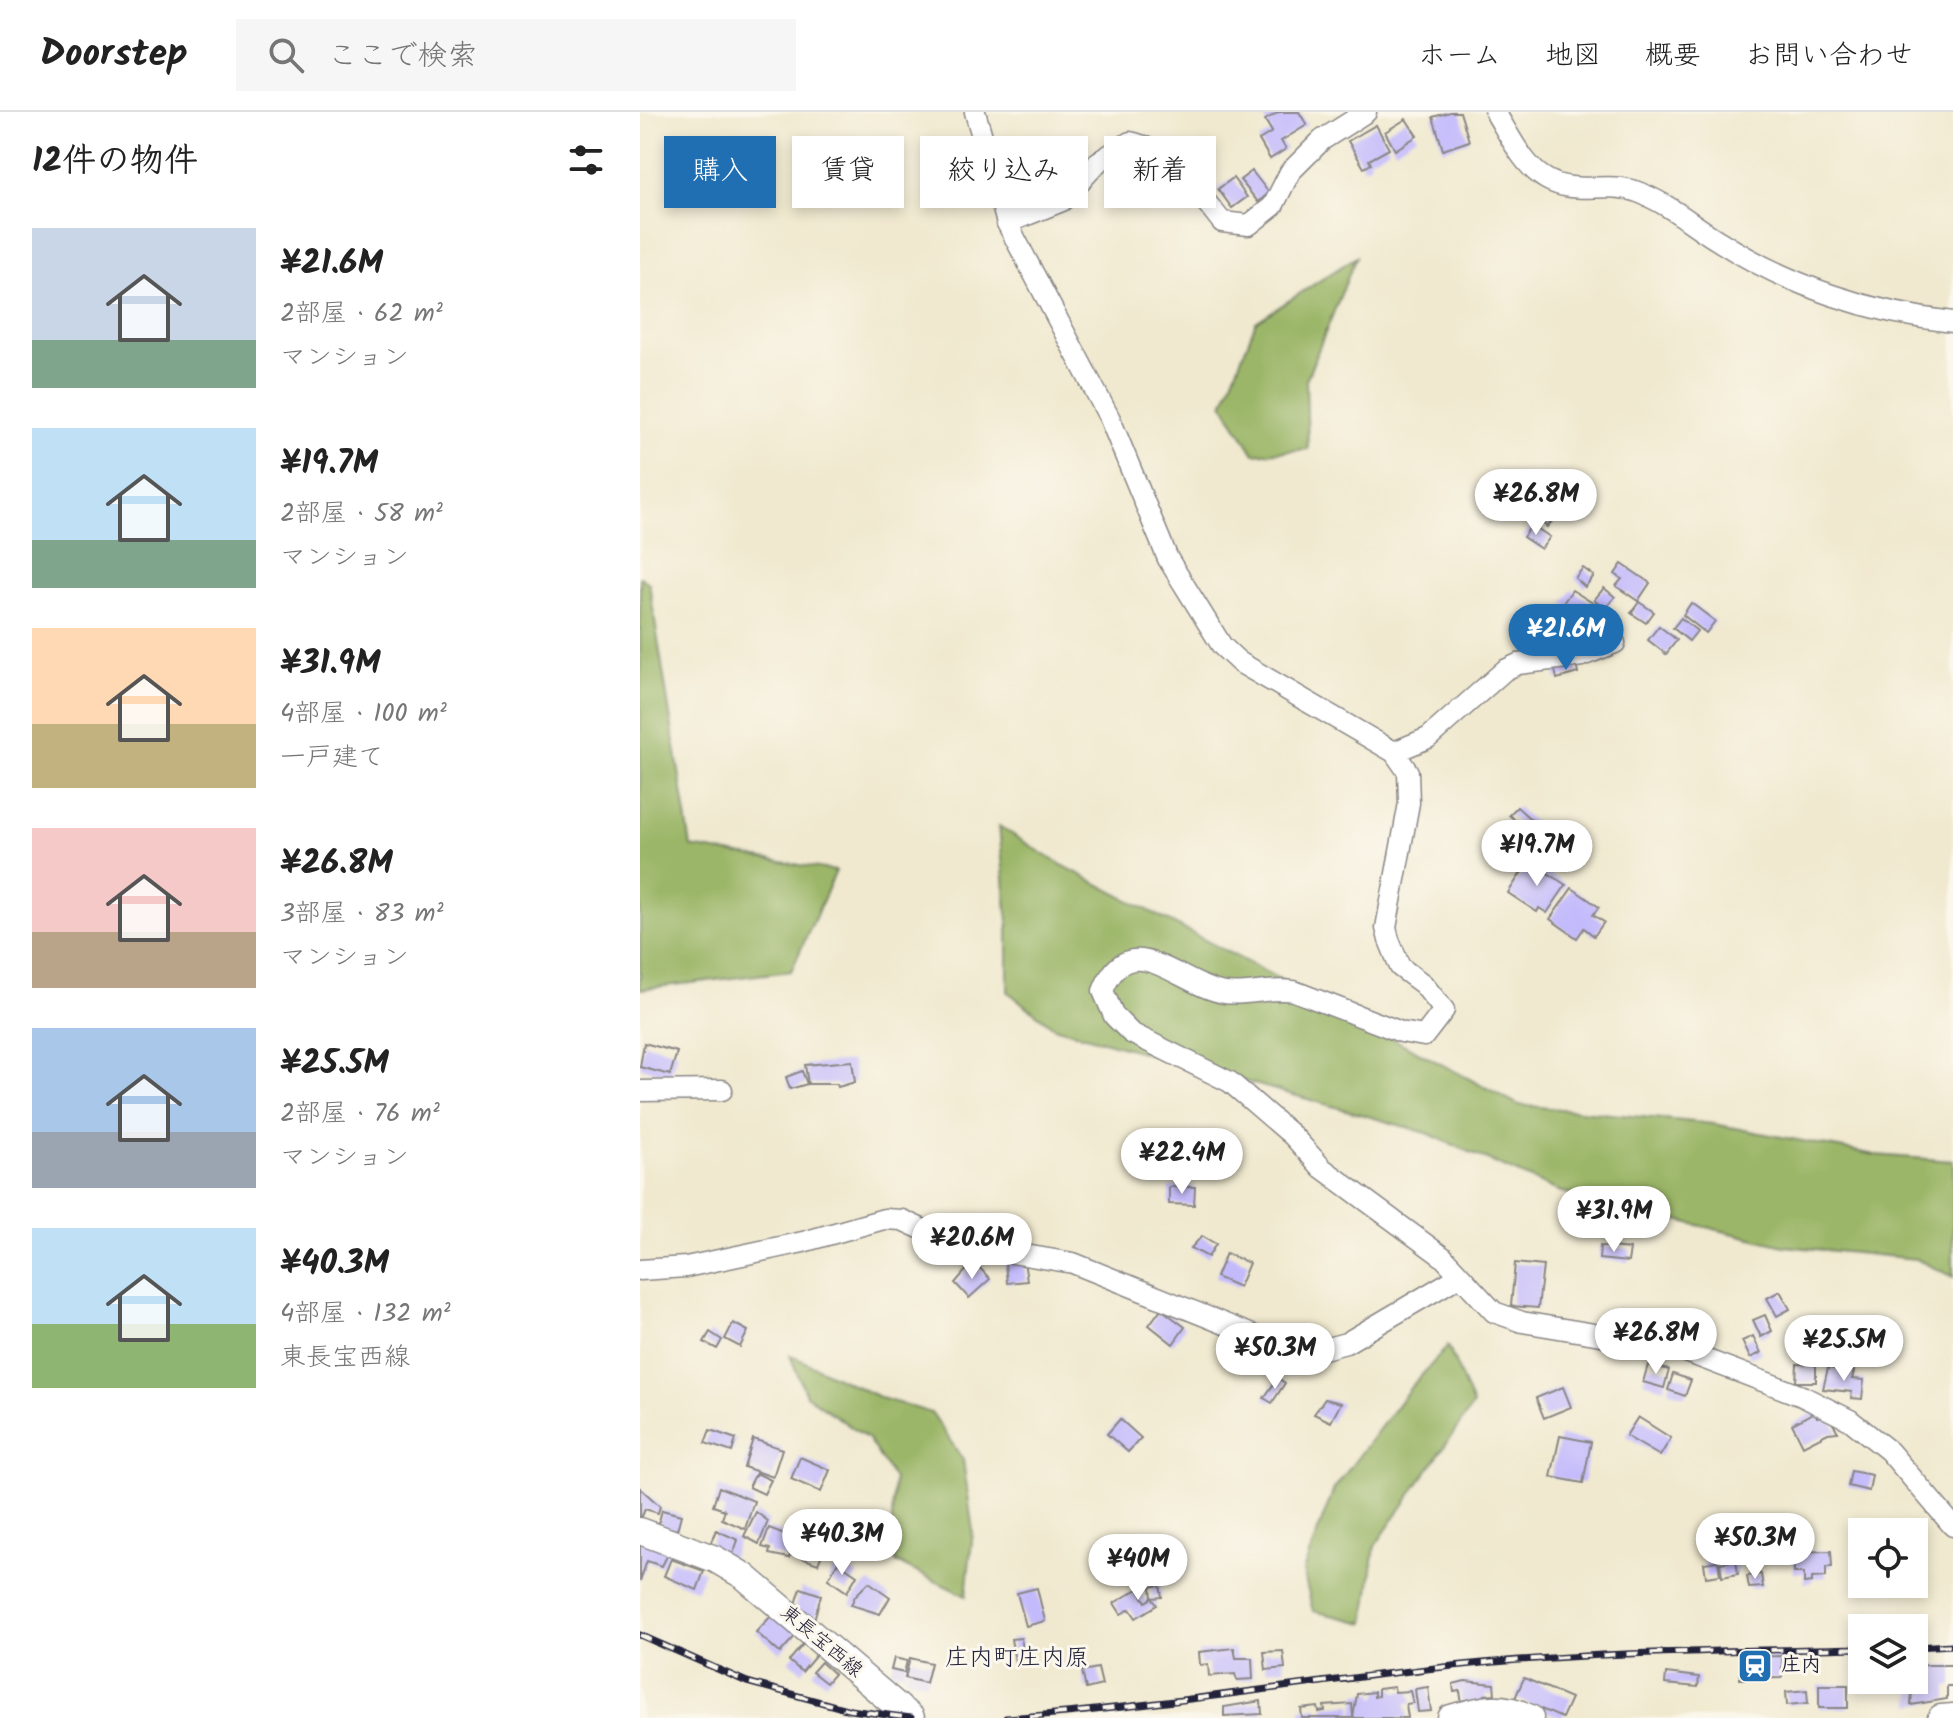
<!DOCTYPE html>
<html lang="ja">
<head>
<meta charset="utf-8">
<style>
  :root { --surface:#fff; --page:#f6f6f6; --text:#222; --muted:#767676; --line:#e0e0e0; --accent:#1f6fb2 }
  body { margin:0; font-family:Kalam,"Klee One",sans-serif; background:var(--page); color:var(--text); height:100vh; display:flex; flex-direction:column; font-size:30px; white-space:nowrap }
  * { box-sizing:border-box; margin:0 }
  p { font-size:26px; color:var(--muted) }
  .icon { flex:none; width:44px; height:44px; fill:none; stroke:currentColor; stroke-width:2; stroke-linecap:round; stroke-linejoin:round }
  .map { position:relative; flex:1; overflow:hidden }
  .drawer { display:flex; flex-direction:column; background:var(--surface); width:640px }
  .drawer>* { flex:none }
  .banner { position:absolute; left:24px; top:24px; width:760px; height:72px; display:flex; gap:16px }
  .tools { position:absolute; left:1208px; top:1406px; display:grid; gap:16px }
  .tools a { display:grid; place-items:center; width:80px; height:80px; border-radius:0px; background:var(--surface); box-shadow:0 4px 12px #0003; font-size:40px }
  .price { position:absolute; translate:-50% -68px; padding:0 18px; border-radius:28px; background:#fff; color:#222; font-size:26px; line-height:52px; filter:drop-shadow(0 2px 4px #0008) }
  .price::after { content:''; position:absolute; left:50%; top:48px; width:24px; height:18px; margin-left:-12px; background:inherit; clip-path:polygon(0 0,100% 0,50% 100%) }
  .price.current { background:var(--accent); color:#fff }
  ul { padding:0; list-style:none }
  li { display:flex; align-items:center; gap:24px; height:200px; padding:0 32px }
  li span { display:grid; place-items:center; flex:none; width:224px; height:160px; border-radius:0px; color:#555 }
  li>.icon { margin-inline-start:auto }
  span .icon { width:96px; height:96px; fill:#fffc; stroke-width:1 }
  li b { font-size:34px }
  h2 { display:flex; justify-content:space-between; align-items:center; height:96px; padding:0 32px; font-size:34px }
  .tag { padding:0 28px; border-radius:0px; background:var(--surface); box-shadow:0 4px 12px #0003; font-size:28px; line-height:72px }
  .tag.current { background:var(--accent); color:#fff }
  header { display:flex; align-items:center; gap:48px; box-sizing:border-box; height:112px; padding:0 40px; background:var(--surface); border-bottom:2px solid var(--line) }
  header strong { font-size:38px }
  nav { display:flex; gap:44px; margin-inline-start:auto; font-size:28px }
  .search { width:560px; height:72px; background:var(--page); display:flex; align-items:center; gap:20px; box-sizing:border-box; padding:0 28px; border-radius:0px; color:var(--muted); font-size:30px }
  main { display:flex; flex:1; min-height:0 }
  .map>svg:first-child { display:block }
</style>
</head>
<body>
<header>
<strong>Doorstep</strong>
<div class="search"><svg class="icon" aria-label="search" viewBox="0 0 24 24"><circle cx="10" cy="10" r="6"/><path d="M15 15l6 6"/></svg>ここで検索</div>
<nav><a>ホーム</a><a>地図</a><a>概要</a><a>お問い合わせ</a></nav>
</header>
<main>
<section class="drawer">
<h2>12件の物件<svg class="icon" aria-label="filters" viewBox="0 0 24 24"><path d="M4 7h16M4 17h16"/><circle cx="9" cy="7" r="2"/><circle cx="15" cy="17" r="2"/></svg></h2>
<ul>
<li><span style="background:linear-gradient(#c9d6e8 70%,#7fa58c 0)"><svg class="icon" aria-label="home" viewBox="0 0 24 24"><path d="M3 11l9-7 9 7M6 9v11h12V9"/></svg></span><div><b>¥21.6M</b><p>2部屋 · 62 m²</p><p>マンション</p></div></li>
<li><span style="background:linear-gradient(#bfe0f5 70%,#7fa58c 0)"><svg class="icon" aria-label="home" viewBox="0 0 24 24"><path d="M3 11l9-7 9 7M6 9v11h12V9"/></svg></span><div><b>¥19.7M</b><p>2部屋 · 58 m²</p><p>マンション</p></div></li>
<li><span style="background:linear-gradient(#ffd9b3 60%,#c2b280 0)"><svg class="icon" aria-label="home" viewBox="0 0 24 24"><path d="M3 11l9-7 9 7M6 9v11h12V9"/></svg></span><div><b>¥31.9M</b><p>4部屋 · 100 m²</p><p>一戸建て</p></div></li>
<li><span style="background:linear-gradient(#f6c9c9 65%,#b9a48a 0)"><svg class="icon" aria-label="home" viewBox="0 0 24 24"><path d="M3 11l9-7 9 7M6 9v11h12V9"/></svg></span><div><b>¥26.8M</b><p>3部屋 · 83 m²</p><p>マンション</p></div></li>
<li><span style="background:linear-gradient(#a9c7e8 65%,#9aa5b1 0)"><svg class="icon" aria-label="home" viewBox="0 0 24 24"><path d="M3 11l9-7 9 7M6 9v11h12V9"/></svg></span><div><b>¥25.5M</b><p>2部屋 · 76 m²</p><p>マンション</p></div></li>
<li><span style="background:linear-gradient(#bfe0f5 60%,#8fb573 0)"><svg class="icon" aria-label="home" viewBox="0 0 24 24"><path d="M3 11l9-7 9 7M6 9v11h12V9"/></svg></span><div><b>¥40.3M</b><p>4部屋 · 132 m²</p><p>東長宝西線</p></div></li>
</ul>
</section>
<div class="map">
<svg width="1313" height="1606" viewBox="0 0 1313 1606">
  <rect width="100%" height="100%" fill="#fbf7ec"/>
  <filter id="ink" filterUnits="userSpaceOnUse"><feTurbulence type="fractalNoise" baseFrequency=".0125" numOctaves="2"/><feDisplacementMap in="SourceGraphic" scale="16" xChannelSelector="R" yChannelSelector="G"/><feConvolveMatrix kernelMatrix="1 2 1 2 8 2 1 2 1" color-interpolation-filters="sRGB"/></filter>
  <filter id="wash" filterUnits="userSpaceOnUse"><feTurbulence type="fractalNoise" baseFrequency=".006" numOctaves="4" result="noise"/><feDisplacementMap in="SourceGraphic" scale="32" xChannelSelector="R" yChannelSelector="G"/><feGaussianBlur stdDeviation="1.8" result="paint"/><feColorMatrix in="noise" values="0 0 0 0 0 0 0 0 0 0 0 0 0 0 0 0 0 1.4 0 .05"/><feComposite in="paint" operator="in"/></filter>
  <g filter="url(#wash)">
    <rect width="100%" height="100%" fill="#f0e9cf"/>
    <!-- forest -->
    <g fill="#9bb668" stroke="#5e6c52" stroke-width="2">
      <path d="M716,145L666,268L668,337L614,342L583,292L616,210Z"/>
      <path d="M0,465L9,471L51,735L196,759L151,859L0,877Z"/>
      <path d="M359,714L418,751L879,993L1074,1012L1235,1043L1313,1049V1165L1276,1147L1144,1134L918,1079L787,1021L414,915L368,880V809Z"/>
      <path d="M808,1234L833,1293L735,1434L725,1511L673,1499L663,1459L694,1377L771,1275Z"/>
      <path d="M150,1243L241,1286L292,1301L323,1348L333,1419L326,1484L256,1450L252,1409L254,1367L228,1327L166,1283Z"/>
    </g>
    <g id="blocks">
      <!-- building -->
      <g fill="#c3bafc">
        <path d="M639,0H659L667,13L641,29L646,37L630,47L619,28L632,20L625,8Z"/>
        <path d="M810,0H820L829,29L803,38L793,5Z"/>
        <path d="M766,7L777,24L755,38L745,20Z"/>
        <path d="M736,13L749,37L729,48L731,52L724,56L708,29Z"/>
        <path d="M612,59L629,81L618,90L600,68Z"/>
        <path d="M593,66L607,85L592,96L578,77Z"/>
        <path d="M905,397L915,406L907,415L897,406Z"/>
        <path d="M892,413L910,425L901,437L883,425Z"/>
        <path d="M982,452L1010,471L998,489L976,474L982,467L975,462Z"/>
        <path d="M943,456L954,464L945,475L935,466Z"/>
        <path d="M964,476L975,485L965,497L954,488Z"/>
        <path d="M932,478L956,493L952,499H936L923,491Z"/>
        <path d="M999,490L1014,500L1006,511L991,501Z"/>
        <path d="M1051,491L1075,509L1066,521L1043,503Z"/>
        <path d="M1041,506L1057,519L1049,529L1033,516Z"/>
        <path d="M1019,514L1037,528L1026,542L1008,528Z"/>
        <path d="M936,553L938,561L917,567L915,558Z"/>
        <path d="M877,695L908,723L901,731L869,703Z"/>
        <path d="M889,749L926,773L907,801L899,796L897,800L868,781Z"/>
        <path d="M932,776L959,795L953,803L964,810L954,824L944,816L937,826L910,807Z"/>
        <path d="M4,931L37,940L30,963L0,955Z"/>
        <path d="M212,949L215,970L198,975L197,972H168L165,953Z"/>
        <path d="M162,959L167,972L150,977L146,965Z"/>
        <path d="M538,1031L571,1034L568,1058L536,1055Z"/>
        <path d="M529,1040L531,1052H507L508,1041Z"/>
        <path d="M529,1075H555L554,1093L529,1092Z"/>
        <path d="M562,1124L576,1132L568,1145L551,1136Z"/>
        <path d="M960,1134L990,1137L988,1150L959,1147Z"/>
        <path d="M586,1141L609,1151L599,1175L576,1165Z"/>
        <path d="M384,1149L387,1169L367,1171L365,1151Z"/>
        <path d="M875,1151L903,1154L898,1196L871,1194Z"/>
        <path d="M337,1153L350,1167L329,1186L315,1171L328,1156L331,1159Z"/>
        <path d="M1140,1179L1150,1197L1137,1204L1127,1186Z"/>
        <path d="M521,1197L545,1215L533,1232L509,1213Z"/>
        <path d="M1125,1203L1132,1219L1121,1225L1113,1208Z"/>
        <path d="M93,1211L108,1219L100,1235L85,1227Z"/>
        <path d="M70,1220L82,1228L77,1237L64,1230Z"/>
        <path d="M1113,1224L1121,1241L1110,1246L1102,1229Z"/>
        <path d="M1157,1252L1176,1253V1270H1156Z"/>
        <path d="M1008,1253L1029,1258L1024,1276L1003,1270Z"/>
        <path d="M1188,1256L1214,1259L1212,1267L1224,1268L1222,1287L1211,1286L1212,1280L1183,1277Z"/>
        <path d="M1033,1262L1051,1268L1045,1284L1028,1278Z"/>
        <path d="M638,1266L645,1271L632,1291L624,1286Z"/>
        <path d="M923,1275L931,1295L904,1306L896,1286Z"/>
        <path d="M685,1287L701,1291L691,1310L674,1302Z"/>
        <path d="M1175,1300L1177,1305L1187,1302L1198,1320L1188,1321L1163,1334L1152,1312Z"/>
        <path d="M998,1305L1031,1326L1020,1344L986,1324Z"/>
        <path d="M480,1307L501,1326L488,1340L467,1322Z"/>
        <path d="M70,1318L96,1327L92,1340L65,1331Z"/>
        <path d="M920,1324L951,1330L943,1371L911,1365Z"/>
        <path d="M113,1327L142,1337L133,1365L104,1355Z"/>
        <path d="M160,1345L190,1358L181,1380L151,1367Z"/>
        <path d="M1211,1359L1232,1363L1229,1379L1208,1374Z"/>
        <path d="M116,1361L131,1368L124,1382L109,1375Z"/>
        <path d="M79,1375L114,1389L105,1417L82,1407L85,1398L73,1394Z"/>
        <path d="M0,1376L20,1394L18,1401L5,1397L0,1409Z"/>
        <path d="M22,1398L41,1403L37,1418L18,1413Z"/>
        <path d="M116,1400L128,1409L119,1432L104,1424Z"/>
        <path d="M129,1416L160,1428L157,1438L152,1437L149,1446L129,1442L130,1437L122,1435Z"/>
        <path d="M76,1418L98,1428L91,1448L68,1437Z"/>
        <path d="M0,1425L31,1436L22,1454L7,1449L0,1469Z"/>
        <path d="M164,1430L184,1437L178,1452L159,1445Z"/>
        <path d="M1191,1439L1192,1455H1186V1465L1172,1466V1470L1164,1471V1461H1154L1153,1440Z"/>
        <path d="M31,1447L64,1459L57,1478L24,1464Z"/>
        <path d="M1096,1448L1098,1462L1082,1465L1080,1451Z"/>
        <path d="M1078,1449L1080,1463L1066,1465L1064,1451Z"/>
        <path d="M198,1450L217,1463L207,1480L188,1467Z"/>
        <path d="M1121,1462L1123,1475L1109,1476L1107,1464Z"/>
        <path d="M229,1470L250,1485L240,1502L211,1493L215,1484Z"/>
        <path d="M520,1473L522,1485L512,1486L517,1493L496,1506L490,1497L481,1502L474,1491L498,1477L506,1490L512,1486L511,1475Z"/>
        <path d="M161,1476L181,1483L172,1515L154,1499Z"/>
        <path d="M397,1476L405,1509L386,1514L377,1481Z"/>
        <path d="M134,1501L157,1522L140,1541L116,1520Z"/>
        <path d="M381,1526L385,1548L375,1550L371,1527Z"/>
        <path d="M164,1531L177,1542L162,1560L149,1549Z"/>
        <path d="M594,1536L596,1546H612L613,1567L597,1568L595,1562L569,1564L568,1552L560,1553L559,1540Z"/>
        <path d="M643,1539L645,1556L626,1558L624,1540Z"/>
        <path d="M1142,1544V1566L1100,1567V1545Z"/>
        <path d="M1274,1545H1282V1553H1313V1574H1307V1587L1271,1593Z"/>
        <path d="M254,1546L267,1549L264,1561L251,1558Z"/>
        <path d="M270,1546L291,1551L286,1571L265,1566Z"/>
        <path d="M181,1550L194,1562L186,1571L172,1560Z"/>
        <path d="M458,1556L462,1573L446,1577L442,1559Z"/>
        <path d="M1026,1561L1059,1565L1058,1575L1025,1572Z"/>
        <path d="M884,1566L931,1586L922,1606L875,1586Z"/>
        <path d="M825,1569L854,1572L855,1582L845,1583L846,1592L822,1593L820,1579L814,1580L813,1572Z"/>
        <rect x="1179" y="1573" width="29" height="23"/>
        <path d="M754,1575L755,1580L770,1579L773,1591L766,1592L768,1606H713L717,1582L734,1580V1585L738,1584V1577Z"/>
        <path d="M788,1575L791,1599L778,1600L775,1577Z"/>
        <path d="M1167,1578L1168,1591L1147,1593L1146,1580Z"/>
        <path d="M621,1589L622,1602L584,1604V1595Z"/>
        <path d="M712,1592L713,1606H662L661,1597L678,1595L679,1600L685,1599L684,1594Z"/>
      </g>
    </g>
  </g>
  <g filter="url(#ink)">
    <use href="#blocks" fill-opacity="0" stroke="#898685" stroke-width="2"/>
    <g fill="none" stroke-linecap="round" stroke-linejoin="round">
      <!-- minor casing -->
      <g stroke="#898685" stroke-width="23">
        <g id="minor">
          <path d="M335,0L367,111L470,307L528,447L582,534L599,550L754,640L768,660L769,691L746,816L749,828L760,855L783,872L804,898L784,924L761,920L654,879C631,875 607,884 585,881C539,874 489,811 463,879L474,904L491,921L590,970L653,1024L682,1056L803,1145L854,1200L882,1210L1033,1235L1162,1284L1210,1308L1249,1339L1313,1414"/>
          <path d="M855,0C869,22 883,54 906,67C935,84 966,69 995,79C1027,90 1051,112 1079,129C1149,174 1231,201 1313,210"/>
          <path d="M367,111L422,89L458,50L490,30C528,37 559,81 582,110L609,113L633,94L650,60L682,28L726,0"/>
          <path d="M754,640L788,626L865,558L878,552L942,544L975,531"/>
          <path d="M0,979L82,978"/>
          <path d="M0,1158L46,1155L163,1130L244,1107L262,1108L312,1131L433,1151L647,1237L680,1238L706,1231L818,1165"/>
        </g>
      </g>
      <!-- major casing -->
      <g stroke="#898685" stroke-width="29">
        <g id="major">
          <path d="M0,1419L75,1447L104,1464L271,1606"/>
          <path d="M811,1606C842,1597 860,1591 890,1606"/>
          <path d="M1301,1606L1313,1605"/>
        </g>
      </g>
      <!-- minor -->
      <use href="#minor" stroke="#fff" stroke-width="20"/>
      <!-- major -->
      <use href="#major" stroke="#fff" stroke-width="26"/>
      <!-- rail casing -->
      <g stroke="#22223b" stroke-width="7">
        <g id="rail">
          <path d="M0,1523L107,1570L210,1598L271,1606"/>
          <path d="M1274,1535L1313,1533"/>
          <path d="M366,1606C519,1595 670,1569 823,1553C955,1540 1089,1539 1222,1536"/>
        </g>
      </g>
      <!-- rail -->
      <use href="#rail" stroke="#fbf7ec" stroke-width="4" stroke-dasharray="12" stroke-linecap="butt"/>
    </g>
  </g>
  <!-- icons -->
  <defs>
    <g id="station-square" transform="scale(1.8)"><rect x="-9" y="-9" width="18" height="18" rx="4" fill="#1f6fb2" stroke="#fbf7ec"/><path d="M-3-6H3Q5-6 5-4V2Q5 4 3 4L4.5 6H3L1.5 4h-3L-3 6H-4.5L-3 4Q-5 4-5 2V-4Q-5-6-3-6ZM-3.5-4v3h7v-3ZM-3.5 1v1.5H-2V1ZM2 1v1.5H3.5V1Z" fill="#fff"/></g>
  </defs>
  <g fill-rule="evenodd">
    <use href="#station-square" x="1115" y="1554"/>
  </g>
  <g text-anchor="middle" dominant-baseline="central" stroke-width="6" stroke-linejoin="round" paint-order="stroke">
    <!-- street labels -->
    <g font-size="20" fill="#22223b" stroke="#fbf7ec">
      <text transform="translate(181 1530) rotate(40)">東長宝西線</text>
    </g>
    <!-- poi labels -->
    <g font-size="20" font-weight="bold" fill="#22223b" stroke="#fbf7ec" text-anchor="start">
      <text x="1141" y="1554">庄内</text>
    </g>
    <!-- quarter labels -->
    <g font-size="24" fill="#22223b" stroke="#fbf7ec">
      <text x="377" y="1546">庄内町庄内原</text>
    </g>
  </g>
</svg>
<div class="tools">
<a><svg class="icon" aria-label="locate" viewBox="0 0 24 24"><circle cx="12" cy="12" r="6"/><path d="M12 2v4M12 18v4M2 12h4M18 12h4"/></svg></a>
<a><svg class="icon" aria-label="layers" viewBox="0 0 24 24"><path d="M12 4l9 5-9 5-9-5zM3 14l9 5 9-5"/></svg></a>
</div>
<b class="price" style="left:896px;top:425px">¥26.8M</b>
<b class="price current" style="left:926px;top:560px">¥21.6M</b>
<b class="price" style="left:897px;top:776px">¥19.7M</b>
<b class="price" style="left:542px;top:1084px">¥22.4M</b>
<b class="price" style="left:974px;top:1142px">¥31.9M</b>
<b class="price" style="left:332px;top:1169px">¥20.6M</b>
<b class="price" style="left:1016px;top:1264px">¥26.8M</b>
<b class="price" style="left:1204px;top:1271px">¥25.5M</b>
<b class="price" style="left:635px;top:1279px">¥50.3M</b>
<b class="price" style="left:202px;top:1465px">¥40.3M</b>
<b class="price" style="left:1115px;top:1469px">¥50.3M</b>
<b class="price" style="left:498px;top:1490px">¥40M</b>
<div class="banner">
<a class="tag current">購入</a>
<a class="tag">賃貸</a>
<a class="tag">絞り込み</a>
<a class="tag">新着</a>
</div>
</div>
</main>
</body>
</html>
